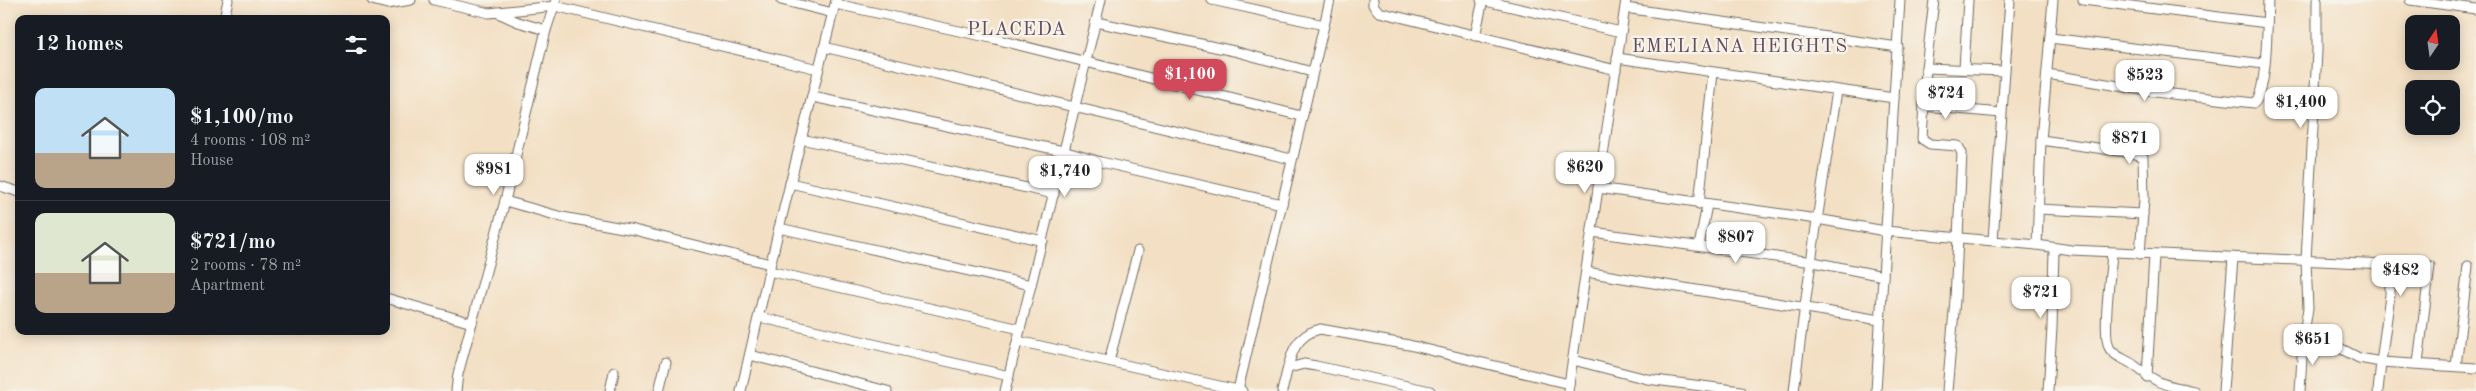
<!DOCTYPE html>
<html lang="en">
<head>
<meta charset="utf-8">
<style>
  :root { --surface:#171b24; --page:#20242c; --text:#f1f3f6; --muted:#9ea1a6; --line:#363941; --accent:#d1495b }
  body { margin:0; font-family:"Old Standard TT",serif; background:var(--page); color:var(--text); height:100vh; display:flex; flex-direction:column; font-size:19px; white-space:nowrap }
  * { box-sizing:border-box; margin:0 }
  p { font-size:16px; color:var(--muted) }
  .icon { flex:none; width:28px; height:28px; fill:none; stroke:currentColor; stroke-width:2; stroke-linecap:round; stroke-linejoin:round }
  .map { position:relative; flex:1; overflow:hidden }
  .side { position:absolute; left:15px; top:15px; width:375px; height:320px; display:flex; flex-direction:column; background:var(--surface); border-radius:10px; box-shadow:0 2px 12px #0003 }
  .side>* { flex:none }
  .needle { width:32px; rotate:13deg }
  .fabs { position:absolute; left:2405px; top:15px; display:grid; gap:10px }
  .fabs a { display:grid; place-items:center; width:55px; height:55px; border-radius:10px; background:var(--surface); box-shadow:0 2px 12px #0003; font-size:25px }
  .price { position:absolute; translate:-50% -42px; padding:0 11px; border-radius:10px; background:#fff; color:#222; font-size:16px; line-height:32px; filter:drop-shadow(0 1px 2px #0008) }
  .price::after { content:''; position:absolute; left:50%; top:30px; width:15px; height:11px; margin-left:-8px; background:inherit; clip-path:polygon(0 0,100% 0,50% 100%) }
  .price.active { background:var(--accent); color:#fff }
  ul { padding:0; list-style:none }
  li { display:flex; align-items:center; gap:15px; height:125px; padding:0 20px }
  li+li { border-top:1px solid var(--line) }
  li span { display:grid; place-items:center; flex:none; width:140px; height:100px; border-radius:10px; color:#555 }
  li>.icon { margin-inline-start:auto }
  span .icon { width:60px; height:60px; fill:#fffc; stroke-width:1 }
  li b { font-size:21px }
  h2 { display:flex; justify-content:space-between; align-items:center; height:60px; padding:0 20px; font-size:21px }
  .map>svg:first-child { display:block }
</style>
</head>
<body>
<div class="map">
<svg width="2476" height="391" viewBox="0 0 2476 391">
  <rect width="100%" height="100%" fill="#f7f3e8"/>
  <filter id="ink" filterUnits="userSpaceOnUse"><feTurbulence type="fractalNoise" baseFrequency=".02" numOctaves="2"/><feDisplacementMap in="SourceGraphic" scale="10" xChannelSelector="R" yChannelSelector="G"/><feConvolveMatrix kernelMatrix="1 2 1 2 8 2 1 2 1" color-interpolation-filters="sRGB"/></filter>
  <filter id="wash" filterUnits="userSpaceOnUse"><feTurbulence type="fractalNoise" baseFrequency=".0096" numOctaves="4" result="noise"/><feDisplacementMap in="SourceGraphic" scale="20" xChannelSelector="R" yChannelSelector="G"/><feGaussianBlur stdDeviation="1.12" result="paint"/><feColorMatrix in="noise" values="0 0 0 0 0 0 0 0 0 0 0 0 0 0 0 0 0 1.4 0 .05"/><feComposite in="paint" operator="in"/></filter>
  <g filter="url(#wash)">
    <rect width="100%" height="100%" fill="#f3dfc3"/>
  </g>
  <g filter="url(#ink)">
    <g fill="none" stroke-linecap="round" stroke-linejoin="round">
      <!-- minor casing -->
      <g stroke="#716a60" stroke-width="11">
        <g id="minor">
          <path d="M372,0L387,4L411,0"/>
          <path d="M434,0L489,13L555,6L818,69"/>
          <path d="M781,0L833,13"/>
          <path d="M1212,0L1324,25"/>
          <path d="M1373,0V5L1379,12L1616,70"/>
          <path d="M1481,0L1621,32"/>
          <path d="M1934,0L1926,68L1922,139L1930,144L1958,146L1962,153L1955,300L1947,391"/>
          <path d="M2083,0L2267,23"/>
          <path d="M2317,0V51L2306,260L2308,308L2303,340L2326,341L2359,358L2381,362L2378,391"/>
          <path d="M2410,0L2476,9"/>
          <path d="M836,4L991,38L1301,116"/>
          <path d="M1625,8L1898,47"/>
          <path d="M498,13L518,22L546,30"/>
          <path d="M224,19L228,0"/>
          <path d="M1096,22L1234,51L1312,72"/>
          <path d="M1475,36L1483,0"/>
          <path d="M2050,38L2264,64"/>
          <path d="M824,47L1291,159"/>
          <path d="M1617,58L1894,98"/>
          <path d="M1926,68L2003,71"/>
          <path d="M1964,69L1968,0"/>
          <path d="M2047,74L2154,92L2254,103C2268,93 2267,19 2268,0"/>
          <path d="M813,97L1063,151L1101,162L1282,204"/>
          <path d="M1924,106L2001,113"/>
          <path d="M801,139L1054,194"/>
          <path d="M2041,140L2132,153L2143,157L2144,199L2140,254"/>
          <path d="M790,183L1043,241"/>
          <path d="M0,186L19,192"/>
          <path d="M1598,188L1817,219L1885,231L2037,245L2071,250L2430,266L2418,363"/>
          <path d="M505,201L562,217L634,230L770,264"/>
          <path d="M1699,204L1713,73"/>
          <path d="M2038,209L2143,214"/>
          <path d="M779,228L1031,285"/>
          <path d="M1592,232L1813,262L1883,276"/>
          <path d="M1993,240L2010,0"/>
          <path d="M2037,245L2041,140L2053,0"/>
          <path d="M1699,246L1707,205"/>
          <path d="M2112,253C2111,271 2101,336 2110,349C2116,358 2127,359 2135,366C2161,386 2163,384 2194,391"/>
          <path d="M2390,264V295L2381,362L2476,368"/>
          <path d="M769,271L1020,329"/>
          <path d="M1586,272L1880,320"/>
          <path d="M386,298L472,323"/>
          <path d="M759,317L1009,376"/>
          <path d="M1018,341L1242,391"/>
          <path d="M750,355L887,391"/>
          <path d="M1573,360L1647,379L1741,391"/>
          <path d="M1109,361L1138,251"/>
          <path d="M2456,366L2468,266"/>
          <path d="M1289,368L1304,364L1316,366L1430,391"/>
          <path d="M2147,377L2154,256"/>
          <path d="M1238,390L1330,0"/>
          <path d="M456,391L458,374L505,201L546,30L556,0"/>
          <path d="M610,391L614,372"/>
          <path d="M659,391L666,362"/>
          <path d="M741,391L779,228L836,0"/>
          <path d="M1005,391L1101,0"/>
          <path d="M1282,391C1290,364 1289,337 1320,329L1409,345L1569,384"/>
          <path d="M1568,391L1626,0"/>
          <path d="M1794,391C1806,291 1821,191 1837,91"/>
          <path d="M1876,391L1900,0"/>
          <path d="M2048,391L2052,328L2054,249"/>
          <path d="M2223,391L2233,258"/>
          <path d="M2300,391L2303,340"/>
        </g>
      </g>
      <!-- minor -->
      <use href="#minor" stroke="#fff" stroke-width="9"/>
    </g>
  </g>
  <g text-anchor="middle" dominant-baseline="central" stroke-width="4.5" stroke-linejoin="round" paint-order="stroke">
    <!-- neighbourhood labels -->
    <g font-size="19" letter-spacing="1" fill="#644d60" stroke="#f7f3e8">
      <text x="1017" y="30">PLACEDA</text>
      <text x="1740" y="47">EMELIANA HEIGHTS</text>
    </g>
  </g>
</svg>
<div class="fabs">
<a><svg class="needle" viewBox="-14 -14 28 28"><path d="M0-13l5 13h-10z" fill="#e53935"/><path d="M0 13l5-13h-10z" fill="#9ea1a6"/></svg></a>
<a><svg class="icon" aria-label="locate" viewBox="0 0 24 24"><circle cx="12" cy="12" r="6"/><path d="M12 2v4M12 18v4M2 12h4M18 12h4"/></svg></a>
</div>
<b class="price active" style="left:1190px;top:101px">$1,100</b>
<b class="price" style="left:2145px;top:102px">$523</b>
<b class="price" style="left:1946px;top:120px">$724</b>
<b class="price" style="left:2301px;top:129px">$1,400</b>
<b class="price" style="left:2130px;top:165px">$871</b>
<b class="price" style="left:1585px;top:194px">$620</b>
<b class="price" style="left:494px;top:196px">$981</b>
<b class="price" style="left:1065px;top:198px">$1,740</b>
<b class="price" style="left:1736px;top:264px">$807</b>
<b class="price" style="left:2401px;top:297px">$482</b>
<b class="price" style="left:2041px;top:319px">$721</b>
<b class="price" style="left:2313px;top:366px">$651</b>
<section class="side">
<h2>12 homes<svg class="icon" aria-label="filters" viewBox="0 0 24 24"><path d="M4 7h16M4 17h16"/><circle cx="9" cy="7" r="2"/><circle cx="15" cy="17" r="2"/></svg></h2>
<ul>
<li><span style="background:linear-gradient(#bfe0f5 65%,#b9a48a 0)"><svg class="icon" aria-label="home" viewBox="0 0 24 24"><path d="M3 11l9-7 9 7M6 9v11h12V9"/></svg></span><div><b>$1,100/mo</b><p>4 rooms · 108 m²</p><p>House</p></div></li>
<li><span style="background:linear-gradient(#dfe7d0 60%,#b9a48a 0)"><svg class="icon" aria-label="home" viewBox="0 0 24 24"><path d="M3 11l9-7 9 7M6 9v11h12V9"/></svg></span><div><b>$721/mo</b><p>2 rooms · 78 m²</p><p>Apartment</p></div></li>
</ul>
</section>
</div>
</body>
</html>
